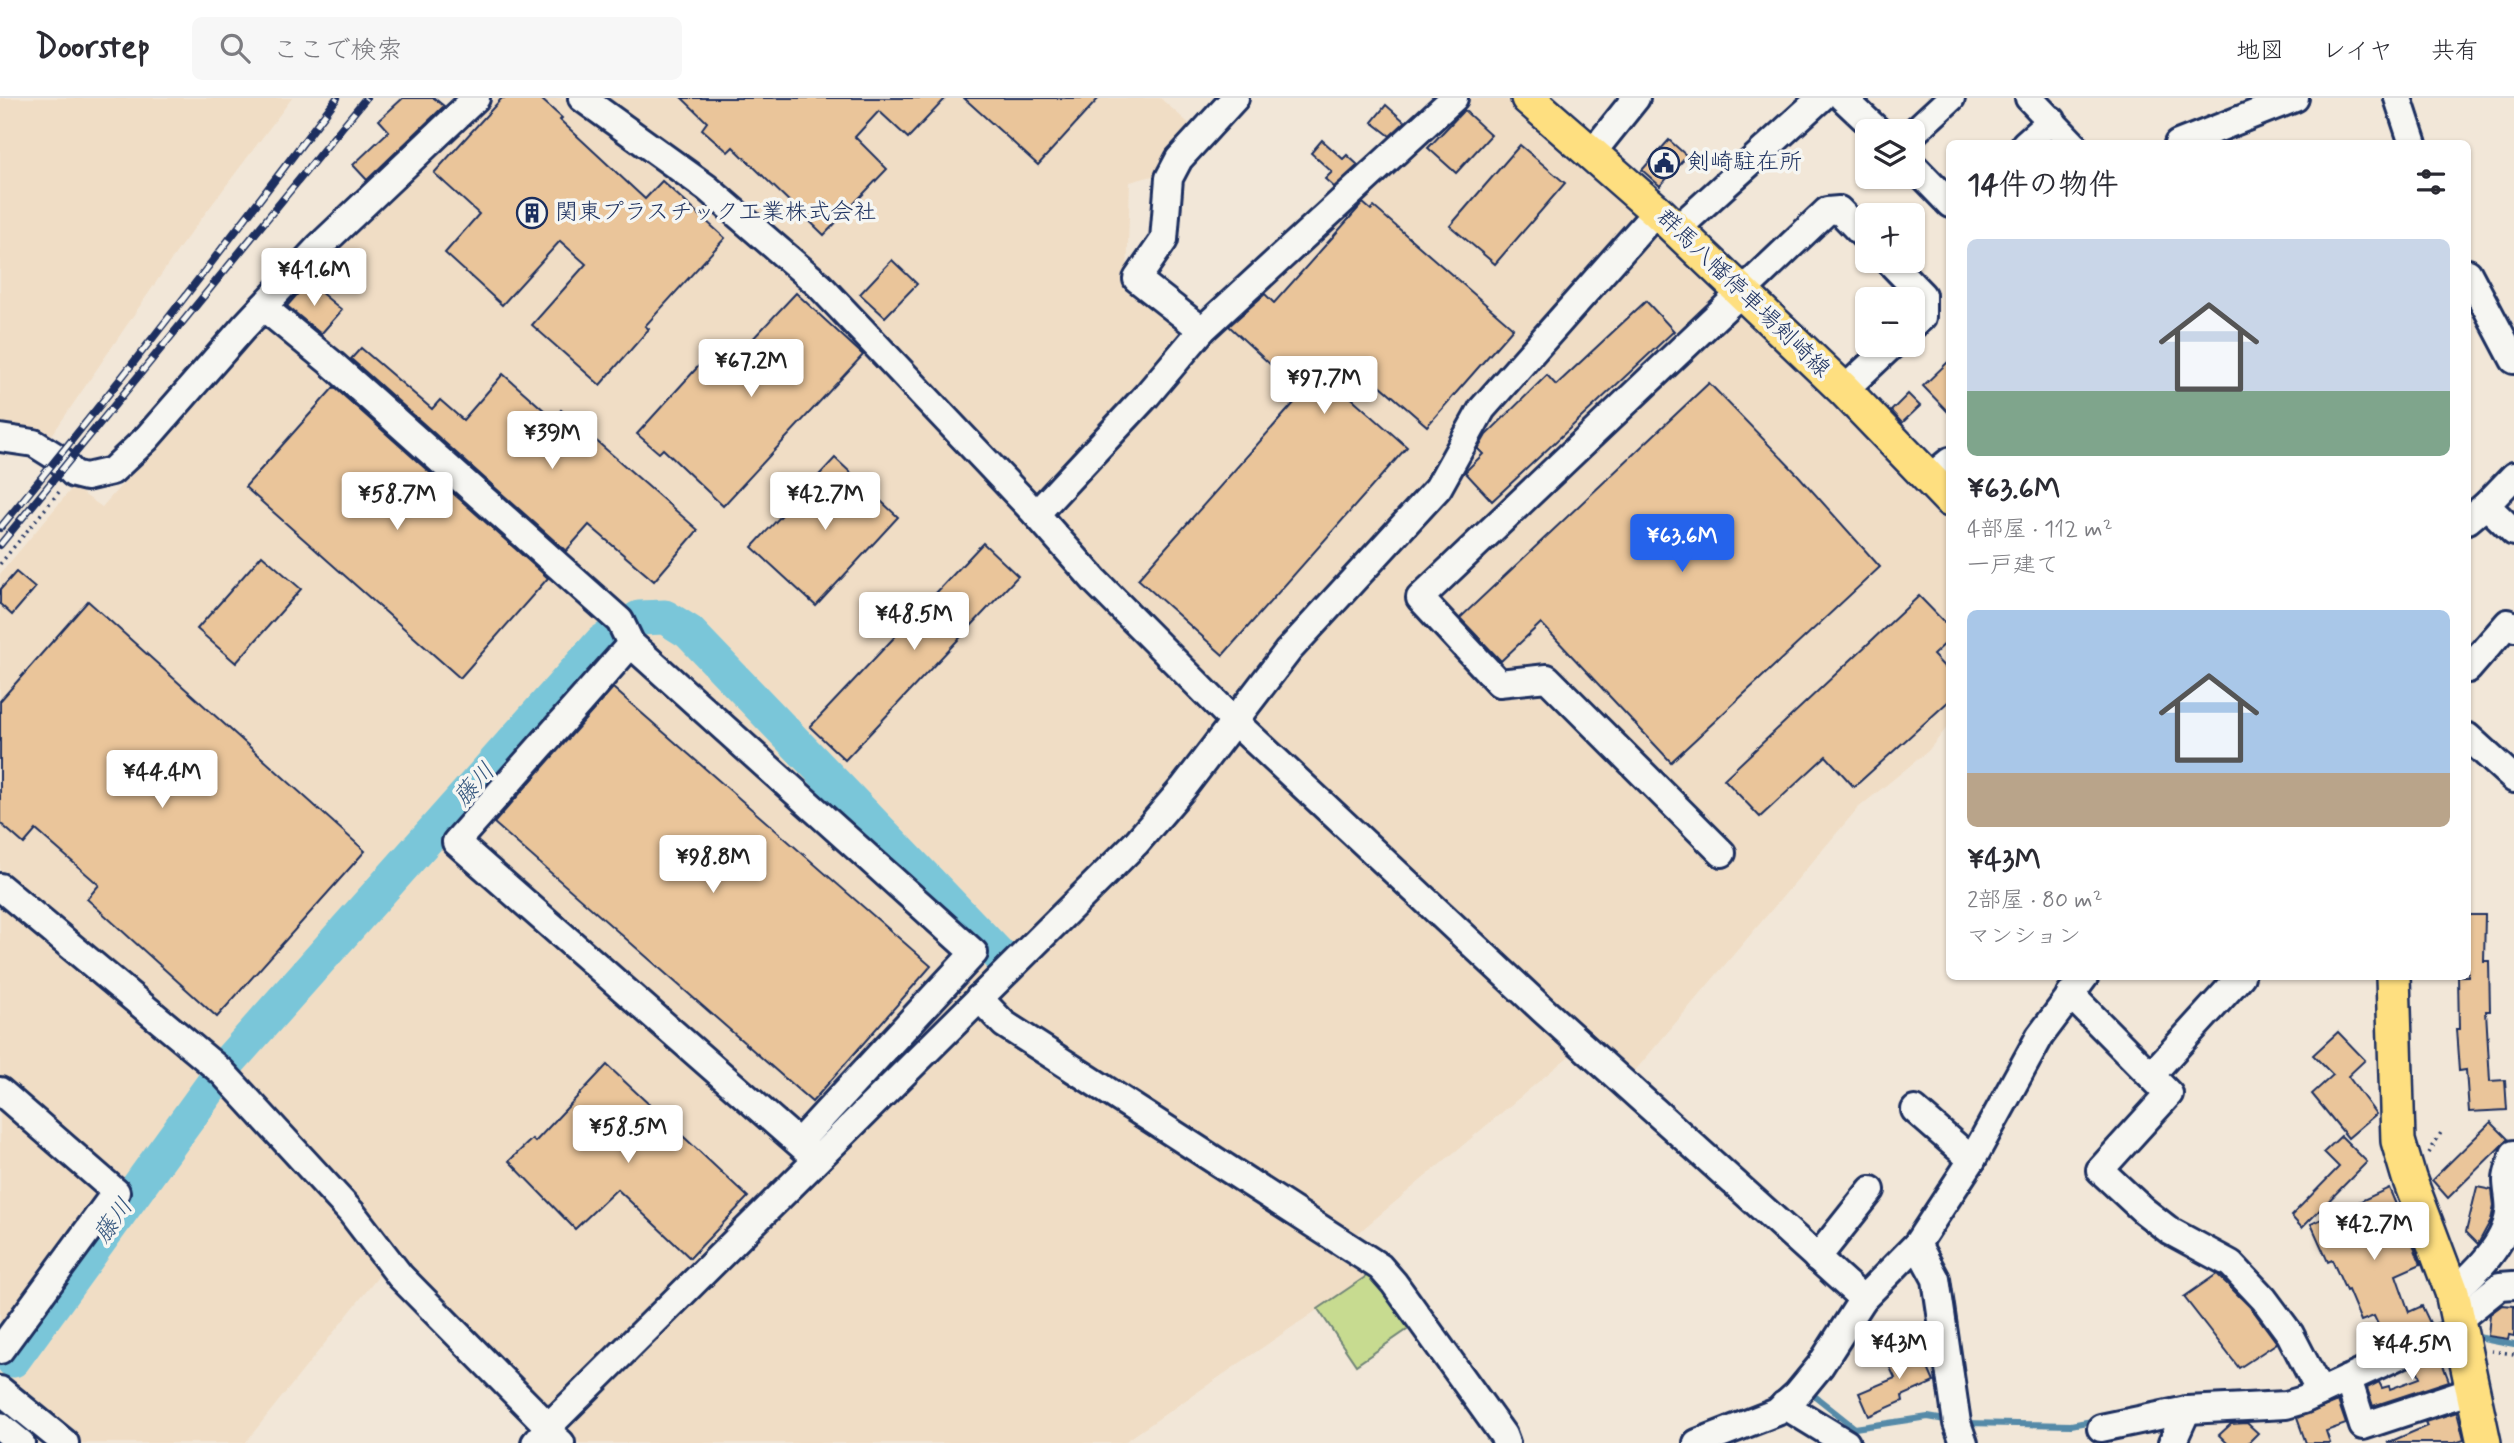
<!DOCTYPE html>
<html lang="ja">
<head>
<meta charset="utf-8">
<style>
  :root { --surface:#fff; --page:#f7f7f7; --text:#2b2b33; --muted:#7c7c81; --line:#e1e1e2; --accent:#2563eb }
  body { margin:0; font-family:Mynerve,"Klee One",sans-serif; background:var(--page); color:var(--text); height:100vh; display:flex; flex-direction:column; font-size:26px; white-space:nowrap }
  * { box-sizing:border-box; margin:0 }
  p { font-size:23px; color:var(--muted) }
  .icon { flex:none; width:38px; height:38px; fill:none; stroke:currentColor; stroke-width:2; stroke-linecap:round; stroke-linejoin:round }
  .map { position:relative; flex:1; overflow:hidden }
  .drawer { position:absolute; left:1946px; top:42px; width:525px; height:840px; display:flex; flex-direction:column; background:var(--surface); border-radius:10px; box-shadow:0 2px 5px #0004 }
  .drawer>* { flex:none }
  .controls { position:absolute; left:1855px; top:21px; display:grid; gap:14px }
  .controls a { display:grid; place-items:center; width:70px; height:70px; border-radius:10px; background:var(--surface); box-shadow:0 2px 5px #0004; font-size:35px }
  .price { position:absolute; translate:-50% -60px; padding:0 16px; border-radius:7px; background:#fff; color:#222; font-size:23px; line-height:46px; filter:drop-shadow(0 2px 4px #0008) }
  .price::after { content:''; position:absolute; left:50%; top:42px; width:21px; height:16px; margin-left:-10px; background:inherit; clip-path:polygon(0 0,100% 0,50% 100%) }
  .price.on { background:var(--accent); color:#fff }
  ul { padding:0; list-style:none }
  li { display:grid; align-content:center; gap:14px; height:371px; padding:0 21px }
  li span { display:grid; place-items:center; height:217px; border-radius:10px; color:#555 }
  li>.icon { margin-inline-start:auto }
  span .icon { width:126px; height:126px; fill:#fffc; stroke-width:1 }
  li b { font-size:30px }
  h2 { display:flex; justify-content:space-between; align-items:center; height:84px; padding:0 21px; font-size:30px }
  header { display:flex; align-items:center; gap:42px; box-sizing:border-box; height:98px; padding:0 35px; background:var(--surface); border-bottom:2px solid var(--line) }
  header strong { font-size:33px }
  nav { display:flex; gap:38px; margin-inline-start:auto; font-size:24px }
  .search { width:490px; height:63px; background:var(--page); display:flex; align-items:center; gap:18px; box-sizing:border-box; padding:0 24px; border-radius:10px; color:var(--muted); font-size:26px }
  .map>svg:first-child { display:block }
</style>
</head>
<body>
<header>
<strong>Doorstep</strong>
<div class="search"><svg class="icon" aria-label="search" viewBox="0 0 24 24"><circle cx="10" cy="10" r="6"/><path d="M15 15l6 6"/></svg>ここで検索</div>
<nav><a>地図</a><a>レイヤ</a><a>共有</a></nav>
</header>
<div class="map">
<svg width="2514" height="1345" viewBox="0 0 2514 1345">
  <rect width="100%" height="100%" fill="#f2e7d8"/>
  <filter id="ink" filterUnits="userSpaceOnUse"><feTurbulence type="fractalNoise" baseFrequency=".0143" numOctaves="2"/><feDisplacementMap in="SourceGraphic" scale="14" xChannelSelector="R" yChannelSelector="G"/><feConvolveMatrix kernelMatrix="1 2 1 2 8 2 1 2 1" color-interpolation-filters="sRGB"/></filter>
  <g filter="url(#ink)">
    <!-- built -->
    <g fill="#f0ddc5">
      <path d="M0,0H292L180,149L52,337L40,332L0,329Z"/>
      <path d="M496,0H1160L1194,30L1167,74L1130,84L1127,180L1192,234L1460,0H1505L1634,110L1730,203L1949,426V627L1928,653L1858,710L1633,975L1575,953L1345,1146L1380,1169L1123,1345H579L405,1175L235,973L0,776V476L73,389L102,409L308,176Z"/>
      <path d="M0,799L222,989L385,1170L245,1345H0Z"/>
    </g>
    <!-- green -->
    <path fill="#c7db90" stroke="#718577" stroke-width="2" d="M1374,1173L1417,1225L1356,1267L1318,1211Z"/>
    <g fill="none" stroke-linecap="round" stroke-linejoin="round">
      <!-- stream -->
      <g stroke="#548aa8" stroke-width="6">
        <path d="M2478,1239L2514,1246"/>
        <path d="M1811,1295L1855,1330L1928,1319L1951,1323"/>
        <path d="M1965,1325L2071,1327L2097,1322"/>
      </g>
      <!-- river -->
      <path stroke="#7ac6d9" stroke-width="35" d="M13,1262L231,961L602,544L639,520L665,519L689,534L1000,858"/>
    </g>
    <!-- building -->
    <g fill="#eac59a" stroke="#1b2f5e" stroke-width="2">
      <path d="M403,0H434L444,8L367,82L353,67L389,33L379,22Z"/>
      <path d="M502,0H540L562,20L560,22L645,101L662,83L725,140L645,228L649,231L600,287L532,227L586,166L560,143L502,207L445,155L479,116L434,75Z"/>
      <path d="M682,0H946L908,40L879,13L855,39L887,71L824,137L733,49L728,54L702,31L707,24Z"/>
      <path d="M964,0H1099L1038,67Z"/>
      <path d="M1386,7L1405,24L1390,38L1372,24Z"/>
      <path d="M1464,12L1491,37L1456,75L1428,50Z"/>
      <path d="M1322,42L1343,61L1347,57L1358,67L1334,89L1325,81L1332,74L1311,55Z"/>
      <path d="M1669,42L1687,58L1660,88L1642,72Z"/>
      <path d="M1520,47L1565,85L1495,166L1450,128Z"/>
      <path d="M1363,105L1371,112L1374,109L1513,230L1427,328L1357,267L1338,288L1407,349L1223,557L1138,481L1302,296L1229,228L1265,196L1274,205Z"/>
      <path d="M892,162L917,186L885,219L860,196Z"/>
      <path d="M308,184L342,212L321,236L287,208Z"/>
      <path d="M796,195L863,257L723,408L663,351L659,355L637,336L715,250L731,264Z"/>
      <path d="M1646,203L1674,233L1492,403L1465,374L1483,356L1478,351L1486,337L1547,277L1556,287Z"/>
      <path d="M361,250L432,311L440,302L463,322L503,276L554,321L561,312L698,432L654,483L589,427L566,453L351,261Z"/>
      <path d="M1950,262V316L1923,288Z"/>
      <path d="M1709,285L1798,377L1880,469L1671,664L1541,525L1501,563L1460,520Z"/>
      <path d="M334,289L548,480L460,580L245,389Z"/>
      <path d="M1908,296L1920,308L1902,325L1891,313Z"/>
      <path d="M835,360L898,419L816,508L752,449Z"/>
      <path d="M983,445L1018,478L845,662L810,629Z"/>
      <path d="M262,457L301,491L236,565L197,531Z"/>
      <path d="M16,474L35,490L12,517L0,506V492Z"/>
      <path d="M1919,498L1950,530V541L1933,557L1950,575V602L1854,689L1826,658L1760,719L1724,681Z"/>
      <path d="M88,503L365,753L217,919L87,801L99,787L36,732L24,746L0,725V603Z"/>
      <path d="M613,590L931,868L812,1004L494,725Z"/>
      <path d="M2468,817H2485L2484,863H2489L2490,913H2486L2490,983L2505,982L2507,1012L2469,1014L2466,972L2459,973L2456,931H2459L2458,878H2468Z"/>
      <path d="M2338,934L2365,962L2348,978L2376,1016L2348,1040L2312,996L2333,977L2313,957Z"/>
      <path d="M607,967L748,1099L690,1160L617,1091L575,1131L509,1063L532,1041L535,1044Z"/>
      <path d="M2491,1024L2508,1041L2448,1100L2432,1082Z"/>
      <path d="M2341,1038L2367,1064L2302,1130L2291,1118L2339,1069L2324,1054Z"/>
      <path d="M2477,1089L2492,1092L2494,1108L2491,1122L2478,1146L2466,1134Z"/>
      <path d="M2389,1090L2421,1166L2396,1177L2409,1214L2422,1208L2431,1227L2387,1246L2374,1218L2361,1223L2348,1192L2346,1193L2332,1162L2328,1164L2311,1126Z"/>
      <path d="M2217,1176L2252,1211L2277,1245L2239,1270L2184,1199Z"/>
      <path d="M2502,1207L2514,1208V1238L2509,1237L2508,1241L2488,1238L2490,1216Z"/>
      <path d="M1918,1247L1934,1284L1902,1298L1903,1303L1869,1318L1859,1295L1895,1280L1886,1261Z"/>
      <path d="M2439,1257L2449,1283L2373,1308L2367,1290L2379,1284L2382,1290L2389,1288L2390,1291L2420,1280L2416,1267Z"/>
      <path d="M2338,1303L2346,1326L2326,1333L2330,1345H2306L2297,1320Z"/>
      <path d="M2457,1314L2464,1342L2455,1345H2387L2427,1328L2425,1324Z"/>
      <path d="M2247,1325L2258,1335L2248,1345H2227L2219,1337L2231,1326Z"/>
    </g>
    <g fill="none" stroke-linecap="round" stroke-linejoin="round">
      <!-- minor casing -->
      <g stroke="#1b2f5e" stroke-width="32">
        <g id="minor">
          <path d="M582,0L707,90L819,187L1036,416L1096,484L1235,624L1543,912L1863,1201"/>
          <path d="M1843,0L1878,33"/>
          <path d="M2029,0L2073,46"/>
          <path d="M2398,0L2413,46"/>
          <path d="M1913,35L1951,0"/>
          <path d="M2025,46L2052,22"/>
          <path d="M2178,46L2295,0"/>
          <path d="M1592,55L1636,0"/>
          <path d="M1913,68L1950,106"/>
          <path d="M1676,132L1821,0"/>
          <path d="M1889,163L1922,197V219L1913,227"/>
          <path d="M2468,175L2514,262"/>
          <path d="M263,209L330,264L620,523L631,546L974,855L799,1044"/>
          <path d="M1202,232L1137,181L1164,142L1169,80L1179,61L1235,0"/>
          <path d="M1844,292L1892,247"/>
          <path d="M0,340L34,345L58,360L74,376L86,379L112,373L147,340L244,229L320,148L476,0"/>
          <path d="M1929,380L1950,363"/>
          <path d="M2486,407L2514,434"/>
          <path d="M1036,416L1147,297L1202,232L1454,0"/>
          <path d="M2468,422L2486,407L2514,378"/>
          <path d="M631,546L456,744L810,1055"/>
          <path d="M2468,571L2508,525L2514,530"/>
          <path d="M2468,639L2514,681"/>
          <path d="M1722,755L1547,580L1499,585L1420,500L1827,113L1839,112L1867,141"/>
          <path d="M0,789L222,974L351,1114L400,1178L542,1322L546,1332L561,1345"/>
          <path d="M2070,896L2169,996L2100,1072L2143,1112L2170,1133L2231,1166L2264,1201L2290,1236L2320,1294"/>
          <path d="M979,900L1004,926L1380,1169L1394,1185L1503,1337L1506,1345"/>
          <path d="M2151,977L2241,878"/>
          <path d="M0,993L116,1094L0,1252"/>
          <path d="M1915,1012L1972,1062"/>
          <path d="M1917,1146L1936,1181L1957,1325L1964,1345"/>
          <path d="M1817,1160L1871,1092"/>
          <path d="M2452,1194C2475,1176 2505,1146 2509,1116C2511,1105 2507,1093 2507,1082C2507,1074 2512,1064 2514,1056"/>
          <path d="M2459,1221L2500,1188L2514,1187"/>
          <path d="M2348,1281L2363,1328L2472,1292"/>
          <path d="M0,1292L65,1345"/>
          <path d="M1784,1307L1846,1345"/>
          <path d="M0,1328L21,1345"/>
          <path d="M2101,1330L2187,1312L2286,1307L2303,1302L2426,1245L2461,1233"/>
          <path d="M535,1345L555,1322L1136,745L1184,689L1288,553L1438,390L1482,311L1657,113"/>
          <path d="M1697,1345L1777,1314L1797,1296L1820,1268L1863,1201L1917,1146L1972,1062L2040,938L2085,878"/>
          <path d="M2172,1345L2187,1312"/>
        </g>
      </g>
      <!-- major casing -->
      <g stroke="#1b2f5e" stroke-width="38">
        <g id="major">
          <path d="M1528,0L1657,113L1844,292L1950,402"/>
          <path d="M2393,878L2398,1043L2409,1080L2452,1194L2484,1345"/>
        </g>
      </g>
      <!-- path -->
      <g stroke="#1b2f5e" stroke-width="3.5" stroke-dasharray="2 5" stroke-linecap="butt">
        <path d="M0,466L59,394"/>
        <path d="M2429,1055L2442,1033"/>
        <path d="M2491,1253L2514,1256"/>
      </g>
      <!-- minor -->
      <use href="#minor" stroke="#f6f6f2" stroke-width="26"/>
      <!-- major -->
      <use href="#major" stroke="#fedf80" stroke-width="33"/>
      <!-- rail casing -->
      <g stroke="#1b2f5e" stroke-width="8">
        <g id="rail">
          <path d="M0,430C116,290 227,145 337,0"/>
          <path d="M0,447L366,0"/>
        </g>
      </g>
      <!-- rail -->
      <use href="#rail" stroke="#f6f6f2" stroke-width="5" stroke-dasharray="16" stroke-linecap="butt"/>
    </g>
  </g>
  <!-- icons -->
  <defs>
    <g id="civic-ring" transform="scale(1.575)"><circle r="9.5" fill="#f6f6f2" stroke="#1b2f5e" stroke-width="1.5"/><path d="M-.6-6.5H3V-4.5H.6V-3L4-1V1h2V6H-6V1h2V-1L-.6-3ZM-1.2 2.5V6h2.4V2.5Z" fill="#1b2f5e"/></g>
    <g id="building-ring" transform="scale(1.575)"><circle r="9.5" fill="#f6f6f2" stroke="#1b2f5e" stroke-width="1.5"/><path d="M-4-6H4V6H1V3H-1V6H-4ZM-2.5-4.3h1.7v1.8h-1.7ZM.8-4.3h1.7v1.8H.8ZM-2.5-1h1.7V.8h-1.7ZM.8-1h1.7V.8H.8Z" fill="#1b2f5e"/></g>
  </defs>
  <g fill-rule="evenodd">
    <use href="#civic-ring" x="1664" y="65"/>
    <use href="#building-ring" x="532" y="115"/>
  </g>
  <g text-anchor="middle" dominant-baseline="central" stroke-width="7" stroke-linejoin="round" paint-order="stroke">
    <!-- poi labels -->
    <g font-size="23" fill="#1b2f5e" stroke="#f6f6f2" text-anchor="start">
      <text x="1687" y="65">剣崎駐在所</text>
      <text x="555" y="115">関東プラスチック工業株式会社</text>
    </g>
    <!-- street labels -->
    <g font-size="23" fill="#1b2f5e" stroke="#f6f6f2">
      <text transform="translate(1743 196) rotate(44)">群馬八幡停車場剣崎線</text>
    </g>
    <!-- water labels -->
    <g font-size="24" font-style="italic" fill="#33557d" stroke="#f6f6f2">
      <text transform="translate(475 687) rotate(-48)">藤川</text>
      <text transform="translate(114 1123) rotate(-54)">藤川</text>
    </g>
  </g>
</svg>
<div class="controls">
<a><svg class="icon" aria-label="layers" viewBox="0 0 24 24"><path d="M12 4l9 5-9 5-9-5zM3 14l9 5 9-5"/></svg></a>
<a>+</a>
<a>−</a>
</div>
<b class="price" style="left:314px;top:210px">¥41.6M</b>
<b class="price" style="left:751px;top:301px">¥67.2M</b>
<b class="price" style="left:1324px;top:318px">¥97.7M</b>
<b class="price" style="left:552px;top:373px">¥39M</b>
<b class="price" style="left:397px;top:434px">¥58.7M</b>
<b class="price" style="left:825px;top:434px">¥42.7M</b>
<b class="price on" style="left:1682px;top:476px">¥63.6M</b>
<b class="price" style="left:914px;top:554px">¥48.5M</b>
<b class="price" style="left:162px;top:712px">¥44.4M</b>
<b class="price" style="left:713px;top:797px">¥98.8M</b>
<b class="price" style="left:628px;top:1067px">¥58.5M</b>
<b class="price" style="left:2374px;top:1164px">¥42.7M</b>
<b class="price" style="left:1899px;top:1283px">¥43M</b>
<b class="price" style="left:2412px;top:1284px">¥44.5M</b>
<section class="drawer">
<h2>14件の物件<svg class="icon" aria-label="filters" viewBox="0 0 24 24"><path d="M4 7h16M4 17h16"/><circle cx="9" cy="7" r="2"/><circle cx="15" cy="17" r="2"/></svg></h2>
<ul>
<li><span style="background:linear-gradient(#c9d6e8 70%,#7fa58c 0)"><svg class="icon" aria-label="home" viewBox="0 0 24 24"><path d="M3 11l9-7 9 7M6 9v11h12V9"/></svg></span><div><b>¥63.6M</b><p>4部屋 · 112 m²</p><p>一戸建て</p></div></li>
<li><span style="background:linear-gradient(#a9c7e8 75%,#b9a48a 0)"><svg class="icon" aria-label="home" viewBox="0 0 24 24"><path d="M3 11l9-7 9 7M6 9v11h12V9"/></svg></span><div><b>¥43M</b><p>2部屋 · 80 m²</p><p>マンション</p></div></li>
</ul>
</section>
</div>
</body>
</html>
